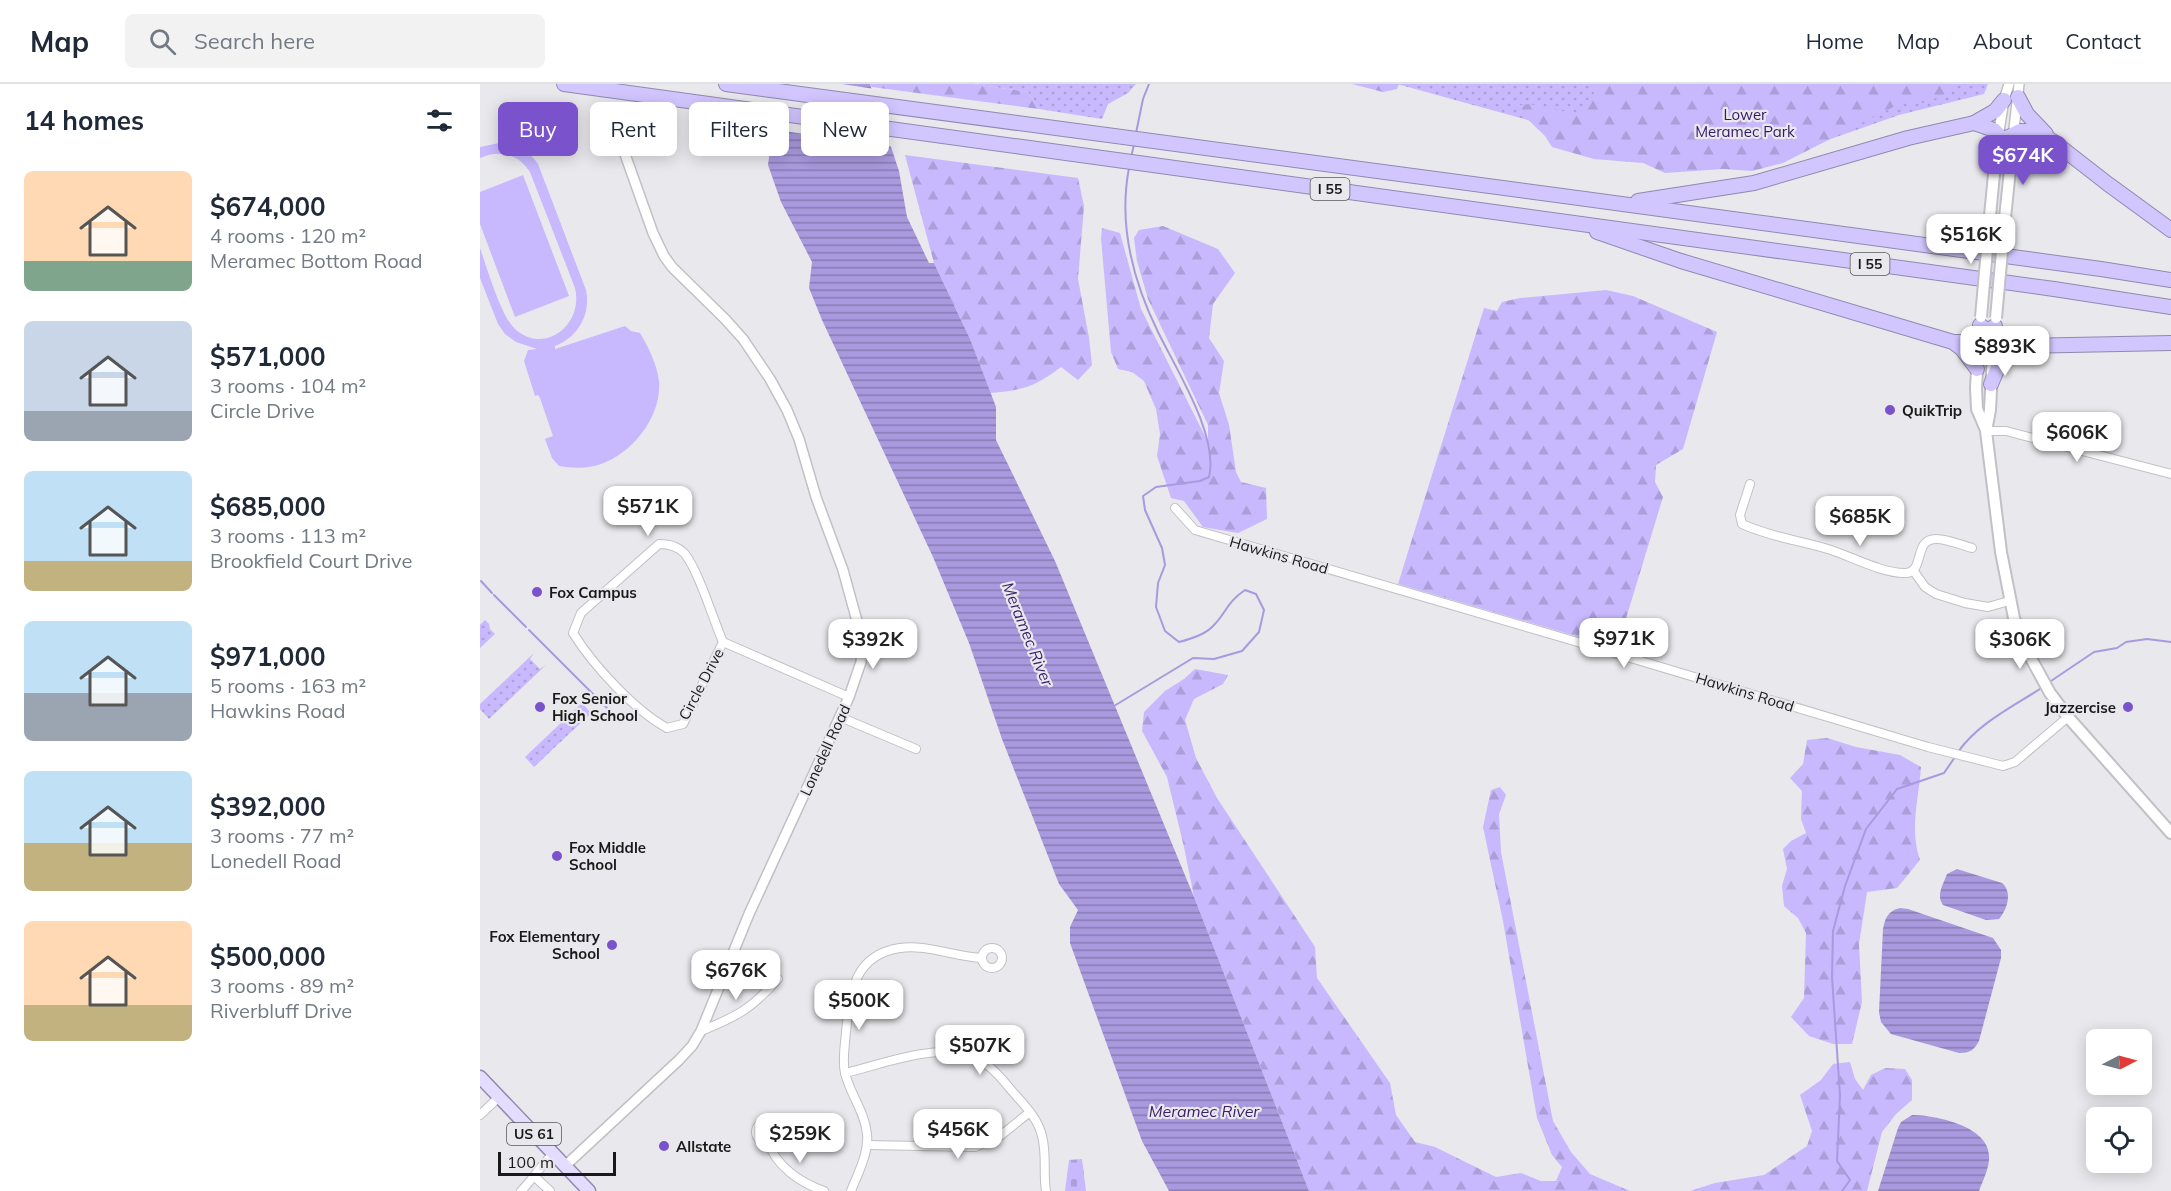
<!DOCTYPE html>
<html lang="en">
<head>
<meta charset="utf-8">
<style>
  :root { --surface:#fff; --page:#f2f2f3; --text:#1f2937; --muted:#747a83; --line:#e0e1e3; --accent:#7a53cc }
  body { margin:0; font-family:Mulish,sans-serif; background:var(--page); color:var(--text); height:100vh; display:flex; flex-direction:column; font-size:22px; white-space:nowrap }
  * { box-sizing:border-box; margin:0 }
  p { font-size:20px; color:var(--muted) }
  .icon { flex:none; width:33px; height:33px; fill:none; stroke:currentColor; stroke-width:2; stroke-linecap:round; stroke-linejoin:round }
  .map { position:relative; flex:1; overflow:hidden }
  .panel { display:flex; flex-direction:column; background:var(--surface); width:480px }
  .panel>* { flex:none }
  .banner { position:absolute; left:18px; top:18px; width:570px; height:54px; display:flex; gap:12px }
  .needle { width:39px; rotate:84deg }
  .tools { position:absolute; left:1606px; top:945px; display:grid; gap:12px }
  .tools a { display:grid; place-items:center; width:66px; height:66px; border-radius:9px; background:var(--surface); box-shadow:0 3px 15px #0003; font-size:30px }
  .scale { position:absolute; left:18px; bottom:15px; width:118px; box-sizing:border-box; padding-left:6px; border:3px solid #19191a; border-top:0; font-size:16px; line-height:21px; white-space:nowrap; color:#19191a; -webkit-text-stroke:4px #e9e8ec; paint-order:stroke }
  .price { position:absolute; translate:-50% -51px; padding:0 14px; border-radius:12px; background:#fff; color:#222; font-size:20px; line-height:39px; filter:drop-shadow(0 2px 3px #0008) }
  .price::after { content:''; position:absolute; left:50%; top:36px; width:18px; height:14px; margin-left:-9px; background:inherit; clip-path:polygon(0 0,100% 0,50% 100%) }
  .price.on { background:var(--accent); color:#fff }
  ul { padding:0; list-style:none }
  li { display:flex; align-items:center; gap:18px; height:150px; padding:0 24px }
  li span { display:grid; place-items:center; flex:none; width:168px; height:120px; border-radius:9px; color:#555 }
  li>.icon { margin-inline-start:auto }
  span .icon { width:72px; height:72px; fill:#fffc; stroke-width:1 }
  li b { font-size:26px }
  h2 { display:flex; justify-content:space-between; align-items:center; height:72px; padding:0 24px; font-size:26px }
  .pill { padding:0 21px; border-radius:9px; background:var(--surface); box-shadow:0 3px 15px #0003; font-size:21px; line-height:54px }
  .pill.on { background:var(--accent); color:#fff }
  header { display:flex; align-items:center; gap:36px; box-sizing:border-box; height:84px; padding:0 30px; background:var(--surface); border-bottom:2px solid var(--line) }
  header strong { font-size:28px }
  nav { display:flex; gap:33px; margin-inline-start:auto; font-size:21px }
  .search { width:420px; height:54px; background:var(--page); display:flex; align-items:center; gap:15px; box-sizing:border-box; padding:0 21px; border-radius:9px; color:var(--muted); font-size:22px }
  main { display:flex; flex:1; min-height:0 }
  .map>svg:first-child { display:block }
</style>
</head>
<body>
<header>
<strong>Map</strong>
<div class="search"><svg class="icon" aria-label="search" viewBox="0 0 24 24"><circle cx="10" cy="10" r="6"/><path d="M15 15l6 6"/></svg>Search here</div>
<nav><a>Home</a><a>Map</a><a>About</a><a>Contact</a></nav>
</header>
<main>
<section class="panel">
<h2>14 homes<svg class="icon" aria-label="filters" viewBox="0 0 24 24"><path d="M4 7h16M4 17h16"/><circle cx="9" cy="7" r="2"/><circle cx="15" cy="17" r="2"/></svg></h2>
<ul>
<li><span style="background:linear-gradient(#ffd9b3 75%,#7fa58c 0)"><svg class="icon" aria-label="home" viewBox="0 0 24 24"><path d="M3 11l9-7 9 7M6 9v11h12V9"/></svg></span><div><b>$674,000</b><p>4 rooms · 120 m²</p><p>Meramec Bottom Road</p></div></li>
<li><span style="background:linear-gradient(#c9d6e8 75%,#9aa5b1 0)"><svg class="icon" aria-label="home" viewBox="0 0 24 24"><path d="M3 11l9-7 9 7M6 9v11h12V9"/></svg></span><div><b>$571,000</b><p>3 rooms · 104 m²</p><p>Circle Drive</p></div></li>
<li><span style="background:linear-gradient(#bfe0f5 75%,#c2b280 0)"><svg class="icon" aria-label="home" viewBox="0 0 24 24"><path d="M3 11l9-7 9 7M6 9v11h12V9"/></svg></span><div><b>$685,000</b><p>3 rooms · 113 m²</p><p>Brookfield Court Drive</p></div></li>
<li><span style="background:linear-gradient(#bfe0f5 60%,#9aa5b1 0)"><svg class="icon" aria-label="home" viewBox="0 0 24 24"><path d="M3 11l9-7 9 7M6 9v11h12V9"/></svg></span><div><b>$971,000</b><p>5 rooms · 163 m²</p><p>Hawkins Road</p></div></li>
<li><span style="background:linear-gradient(#bfe0f5 60%,#c2b280 0)"><svg class="icon" aria-label="home" viewBox="0 0 24 24"><path d="M3 11l9-7 9 7M6 9v11h12V9"/></svg></span><div><b>$392,000</b><p>3 rooms · 77 m²</p><p>Lonedell Road</p></div></li>
<li><span style="background:linear-gradient(#ffd9b3 70%,#c2b280 0)"><svg class="icon" aria-label="home" viewBox="0 0 24 24"><path d="M3 11l9-7 9 7M6 9v11h12V9"/></svg></span><div><b>$500,000</b><p>3 rooms · 89 m²</p><p>Riverbluff Drive</p></div></li>
</ul>
</section>
<div class="map">
<svg width="1691" height="1107" viewBox="0 0 1691 1107">
  <defs>
    <pattern id="grass-dots" width="8" height="8" patternUnits="userSpaceOnUse" patternTransform="scale(1.5)"><rect width="8" height="8" fill="#c8b8fe"/><path d="M2 2h.1M6 6h.1" fill="none" stroke="#ab9ed9" stroke-width="1.8" stroke-linecap="round"/></pattern>
    <pattern id="forest-firs" width="22" height="20" patternUnits="userSpaceOnUse" patternTransform="scale(1.5)"><rect width="22" height="20" fill="#c8b8fe"/><path d="M5 1l3.5 6h-7zM16 11l3.5 6h-7z" fill="#ab9ed9"/></pattern>
    <pattern id="cemetery-stones" width="16" height="16" patternUnits="userSpaceOnUse" patternTransform="scale(1.5)"><rect width="16" height="16" fill="#c8b8fe"/><path d="M2 7V4a2 2 0 0 1 4 0v3zM10 15v-3a2 2 0 0 1 4 0v3z" fill="#ab9ed9"/></pattern>
    <pattern id="water-rules" width="6" height="5" patternUnits="userSpaceOnUse" patternTransform="scale(1.5)"><rect width="6" height="5" fill="#a999de"/><path d="M0 2.5h6" fill="none" stroke="#897cb3"/></pattern>
  </defs>
  <rect width="100%" height="100%" fill="#e9e8ec"/>
  <!-- grass -->
  <g fill="url(#grass-dots)">
    <path d="M493,0H656L648,9L628,20L622,35L559,25L548,8Z"/>
    <path d="M917,0H1508L1504,10L1419,31L1282,79L1124,57Z"/>
    <path d="M5,536L9,540L10,545L15,550L0,564V541Z"/>
    <path d="M54,569L50,575L60,585L66,581L9,635L0,625V620Z"/>
    <path d="M102,619L110,628L109,631L54,683L45,673Z"/>
  </g>
  <!-- forest -->
  <g fill="url(#forest-firs)">
    <path d="M390,0H493L548,8L559,25L392,3Z"/>
    <path d="M872,0H919L917,5L903,8Z"/>
    <path d="M1118,0H1480L1472,7L1445,19H1421L1303,79L1272,87L1243,85L1185,89L1163,79L1114,75L1072,63L1065,52L1034,22L1049,20L1093,29L1107,23Z"/>
    <path d="M425,71L598,94L604,122L598,195L609,254L612,281L598,296L581,283C555,303 543,306 510,309L490,255L454,179Z"/>
    <path d="M683,142L738,165L755,189L733,220L729,254L744,277L739,309L749,341L756,388L761,398L786,404L787,435L758,449L723,443L704,417L691,414L677,372L680,350L676,325L664,297L652,288L638,285L631,268L621,154L622,144L640,149L661,225L728,358V341L668,215L657,177L654,154L659,146Z"/>
    <path d="M1126,206L1153,212L1237,248L1203,365L1176,381L1175,398L1183,413L1137,564L918,500L1004,224L1017,227L1022,218L1040,214Z"/>
    <path d="M715,585L748,591L743,600L714,615L705,636L716,674L737,714L835,863L837,894L910,999L916,1031L935,1058L955,1063L1016,1093L1041,1089L1061,1097H1076L1082,1083L1072,1071L1057,1034L1023,837L1003,743L1011,706L1020,703L1026,711L1019,730L1021,768L1073,1037L1091,1068L1110,1090L1150,1107H829L714,813L704,763L687,693L662,647L664,628L685,607L704,595Z"/>
    <path d="M1347,654L1376,663L1420,671L1441,683C1439,715 1429,745 1440,776L1417,804L1387,808L1379,860L1382,918L1372,960H1353L1329,952L1311,933L1324,914L1326,849L1318,834L1304,822L1302,802L1307,785L1303,765L1311,757L1326,749L1321,735L1322,707L1310,694L1323,680L1327,656Z"/>
    <path d="M1370,978L1375,995L1383,1006L1391,991L1405,984L1425,985L1432,996V1016L1416,1030L1402,1048L1387,1107H1210L1235,1099L1284,1091L1327,1062L1332,1047L1320,1011L1341,996L1353,980Z"/>
  </g>
  <!-- cemetery -->
  <path fill="url(#cemetery-stones)" d="M602,1075L606,1107H585L589,1076Z"/>
  <!-- garden -->
  <g fill="#c8b8fe">
    <path d="M19,59C35,59 49,67 58,80L106,206C111,231 98,253 75,262V265L145,242L151,247L160,249C169,264 177,281 179,297C182,332 153,369 121,380C107,385 93,384 79,382L72,374L65,355L73,352L60,314L58,311L55,312L44,277L48,266L57,265L36,258L25,250L18,240L0,194V164C7,184 21,232 35,245C65,272 104,240 95,204L50,88C39,70 19,65 0,74V63Z"/>
    <path d="M43,91L89,212L35,233L0,140V108Z"/>
  </g>
  <!-- water -->
  <g fill="url(#water-rules)">
    <path d="M269,0H390L419,87L427,133L449,179H454L490,255L516,323V356L575,477L714,813L829,1107H689L662,1057L590,859V843L598,826L579,800L522,655L489,559L453,473L342,236L329,204L332,178L301,118L288,81L291,58Z"/>
    <path d="M1477,785L1522,799C1533,808 1527,826 1519,835L1506,836L1463,821C1456,811 1463,801 1467,790Z"/>
    <path d="M1420,824L1428,825L1513,854L1521,866V874L1499,957C1494,966 1490,969 1479,969L1411,950L1401,938L1399,928L1403,845C1405,834 1408,827 1420,824Z"/>
    <path d="M1432,1031C1455,1031 1508,1042 1509,1071C1510,1083 1503,1096 1499,1107H1398L1418,1044L1421,1038Z"/>
  </g>
  <!-- pier -->
  <path fill="#e9e8ec" d="M266,0H362L395,5L415,63L283,44Z"/>
  <g fill="none" stroke-linecap="round" stroke-linejoin="round">
    <!-- stream -->
    <g stroke="#a999de" stroke-width="2">
      <path d="M656,49L663,15L669,0"/>
      <path d="M651,73L654,61"/>
      <path d="M1,497L12,509"/>
      <path d="M14,511L31,528"/>
      <path d="M32,529L46,543"/>
      <path d="M49,546L127,624"/>
      <path d="M1568,599L1614,568L1637,564L1646,558L1667,555L1691,558"/>
      <path d="M634,622L713,574L734,575L762,567L779,548L784,526L776,510L765,506C746,519 747,528 733,542C725,551 711,555 699,558L685,547L676,523L678,499L685,481L682,464L665,426L663,412L676,403L720,397L729,393C739,352 696,285 678,248C653,197 638,141 649,84"/>
      <path d="M1478,668C1498,639 1534,622 1563,603"/>
      <path d="M1362,1107L1370,1096L1357,1077L1360,1011L1352,893L1353,847L1365,802L1386,745L1417,705L1464,689L1475,673"/>
    </g>
    <!-- minor casing -->
    <g stroke="#c1c0c5" stroke-width="10">
      <g id="minor">
        <path d="M1506,347H1526L1691,390"/>
        <path d="M1270,400L1260,431L1262,440C1290,453 1322,457 1351,466C1372,473 1404,490 1426,489C1445,488 1433,455 1456,455C1468,455 1481,461 1492,464"/>
        <path d="M695,424L715,446L1084,554L1448,663L1523,682L1535,678L1588,633"/>
        <path d="M179,460C188,460 198,462 205,470C219,488 233,535 243,558L203,640L187,644C154,626 113,581 93,549L101,529Z"/>
        <path d="M1433,486L1445,503L1456,510L1485,519L1508,523L1529,517"/>
        <path d="M243,558L369,613"/>
        <path d="M360,633L436,665"/>
        <circle cx="512" cy="874" r="10"/>
        <path d="M221,947C258,932 271,925 298,895"/>
        <path d="M365,989C405,980 464,954 503,978C515,986 523,996 532,1007C544,1021 558,1034 562,1052C567,1070 563,1089 566,1107"/>
        <path d="M0,1031L19,1013"/>
        <circle cx="286" cy="1048" r="10"/>
        <path d="M288,1057C295,1082 321,1099 344,1107"/>
        <path d="M387,1061L495,1063L520,1052L550,1028"/>
        <path d="M55,1093L70,1107"/>
        <path d="M41,1107C53,1095 61,1081 73,1070"/>
        <path d="M371,1107C378,1089 389,1069 387,1050C385,1028 370,1010 365,989C362,976 365,961 366,948C370,910 373,871 420,864C447,860 475,873 502,874"/>
      </g>
    </g>
    <!-- tertiary casing -->
    <g stroke="#c1c0c5" stroke-width="12">
      <g id="tertiary">
        <path d="M1518,53L1524,16L1529,0"/>
        <path d="M1533,54L1539,0"/>
        <path d="M85,1082L199,976L212,962L221,947L269,830L369,613L381,578L383,559L363,486L336,413L319,355L307,326L290,295L263,255L245,235L192,183L184,172L173,149L141,59"/>
      </g>
    </g>
    <!-- secondary casing -->
    <g stroke="#c1c0c5" stroke-width="14">
      <g id="secondary">
        <path d="M1510,132L1517,59"/>
        <path d="M1525,134L1532,66"/>
        <path d="M1514,248L1510,326L1506,347L1521,468L1534,534L1547,567L1570,609L1588,633L1691,749"/>
        <path d="M1499,250L1496,304L1497,325L1506,346"/>
      </g>
    </g>
    <!-- primary casing -->
    <g stroke="#9189af" stroke-width="15">
      <path id="primary" d="M0,993L109,1107"/>
    </g>
    <!-- motorway casing -->
    <g stroke="#9189af" stroke-width="16">
      <g id="motorway">
        <path d="M84,0L1574,205L1691,223"/>
        <path d="M246,0C704,63 1163,121 1621,185L1691,196"/>
        <path d="M1538,13L1547,30L1566,50"/>
        <path d="M1494,39L1515,27L1524,16"/>
        <path d="M1517,59L1540,47H1556L1574,58L1628,100L1691,146"/>
        <path d="M1158,117L1274,99L1428,54L1494,39L1514,46L1532,66"/>
        <path d="M1117,148L1201,177L1473,258H1493L1515,242"/>
        <path d="M1500,241L1518,256L1537,262L1691,259"/>
        <path d="M1473,258L1482,265L1497,285"/>
        <path d="M1511,300L1522,274L1537,262"/>
      </g>
    </g>
    <!-- minor -->
    <use href="#minor" stroke="#fff" stroke-width="8"/>
    <!-- tertiary -->
    <use href="#tertiary" stroke="#fff" stroke-width="9"/>
    <!-- secondary -->
    <use href="#secondary" stroke="#fff" stroke-width="10"/>
    <!-- primary -->
    <use href="#primary" stroke="#e4ddff" stroke-width="12"/>
    <!-- motorway -->
    <use href="#motorway" stroke="#d2c6ff" stroke-width="14"/>
    <!-- secondary-bridge casing -->
    <g stroke="#c1c0c5" stroke-width="14" stroke-linecap="butt">
      <g id="secondary-bridge">
        <path d="M1501,233L1510,132"/>
        <path d="M1516,234L1525,134"/>
      </g>
    </g>
    <!-- secondary-bridge -->
    <use href="#secondary-bridge" stroke="#fff" stroke-width="10"/>
  </g>
  <!-- markers -->
  <g fill="#7a53cc" stroke="#e9e8ec" stroke-width="2">
    <circle cx="1410" cy="326" r="6"/>
    <circle cx="57" cy="508" r="6"/>
    <circle cx="60" cy="623" r="6"/>
    <circle cx="1648" cy="623" r="6"/>
    <circle cx="77" cy="772" r="6"/>
    <circle cx="132" cy="861" r="6"/>
    <circle cx="184" cy="1062" r="6"/>
  </g>
  <g text-anchor="middle" dominant-baseline="central" stroke-width="4.5" stroke-linejoin="round" paint-order="stroke">
    <!-- shield labels -->
    <g fill="#e9e8ec" stroke="#575759" stroke-width="1.5">
      <rect x="830.5" y="94" width="39" height="22" rx="4.5"/>
      <rect x="1370.5" y="169" width="39" height="22" rx="4.5"/>
      <rect x="27" y="1039" width="54" height="22" rx="4.5"/>
    </g>
    <g font-size="14" font-weight="bold" fill="#19191a">
      <text x="850" y="105">I 55</text>
      <text x="1390" y="180">I 55</text>
      <text x="54" y="1050">US 61</text>
    </g>
    <!-- park labels -->
    <g font-size="15" fill="#361867" stroke="#e9e8ec">
      <text x="1265" y="30">Lower<tspan x="1265" dy="17">Meramec Park</tspan></text>
    </g>
    <!-- poi labels -->
    <g font-size="15" font-weight="bold" fill="#19191a" stroke="#e9e8ec" text-anchor="start">
      <text x="1422" y="326">QuikTrip</text>
      <text x="69" y="508">Fox Campus</text>
      <text x="72" y="614">Fox Senior<tspan x="72" dy="17">High School</tspan></text>
      <text x="1636" y="623" text-anchor="end">Jazzercise</text>
      <text x="89" y="763">Fox Middle<tspan x="89" dy="17">School</tspan></text>
      <text x="120" y="852" text-anchor="end">Fox Elementary<tspan x="120" dy="17">School</tspan></text>
      <text x="196" y="1062">Allstate</text>
    </g>
    <!-- street labels -->
    <g font-size="15" fill="#19191a" stroke="#e9e8ec">
      <text transform="translate(799 471) rotate(16)">Hawkins Road</text>
      <text transform="translate(221 600) rotate(-62)">Circle Drive</text>
      <text transform="translate(1265 608) rotate(17)">Hawkins Road</text>
      <text transform="translate(345 666) rotate(-65)">Lonedell Road</text>
    </g>
    <!-- water labels -->
    <g font-size="16" font-style="italic" fill="#391c6b" stroke="#e9e8ec">
      <text transform="translate(548 550) rotate(68)">Meramec River</text>
      <text x="724" y="1027">Meramec River</text>
    </g>
  </g>
</svg>
<div class="tools">
<a><svg class="needle" viewBox="-14 -14 28 28"><path d="M0-13l5 13h-10z" fill="#e53935"/><path d="M0 13l5-13h-10z" fill="#747a83"/></svg></a>
<a><svg class="icon" aria-label="locate" viewBox="0 0 24 24"><circle cx="12" cy="12" r="6"/><path d="M12 2v4M12 18v4M2 12h4M18 12h4"/></svg></a>
</div>
<div class="scale">100 m</div>
<b class="price on" style="left:1543px;top:102px">$674K</b>
<b class="price" style="left:1491px;top:181px">$516K</b>
<b class="price" style="left:1525px;top:293px">$893K</b>
<b class="price" style="left:1597px;top:379px">$606K</b>
<b class="price" style="left:168px;top:453px">$571K</b>
<b class="price" style="left:1380px;top:463px">$685K</b>
<b class="price" style="left:1144px;top:585px">$971K</b>
<b class="price" style="left:393px;top:586px">$392K</b>
<b class="price" style="left:1540px;top:586px">$306K</b>
<b class="price" style="left:256px;top:917px">$676K</b>
<b class="price" style="left:379px;top:947px">$500K</b>
<b class="price" style="left:500px;top:992px">$507K</b>
<b class="price" style="left:478px;top:1076px">$456K</b>
<b class="price" style="left:320px;top:1080px">$259K</b>
<div class="banner">
<a class="pill on">Buy</a>
<a class="pill">Rent</a>
<a class="pill">Filters</a>
<a class="pill">New</a>
</div>
</div>
</main>
</body>
</html>
